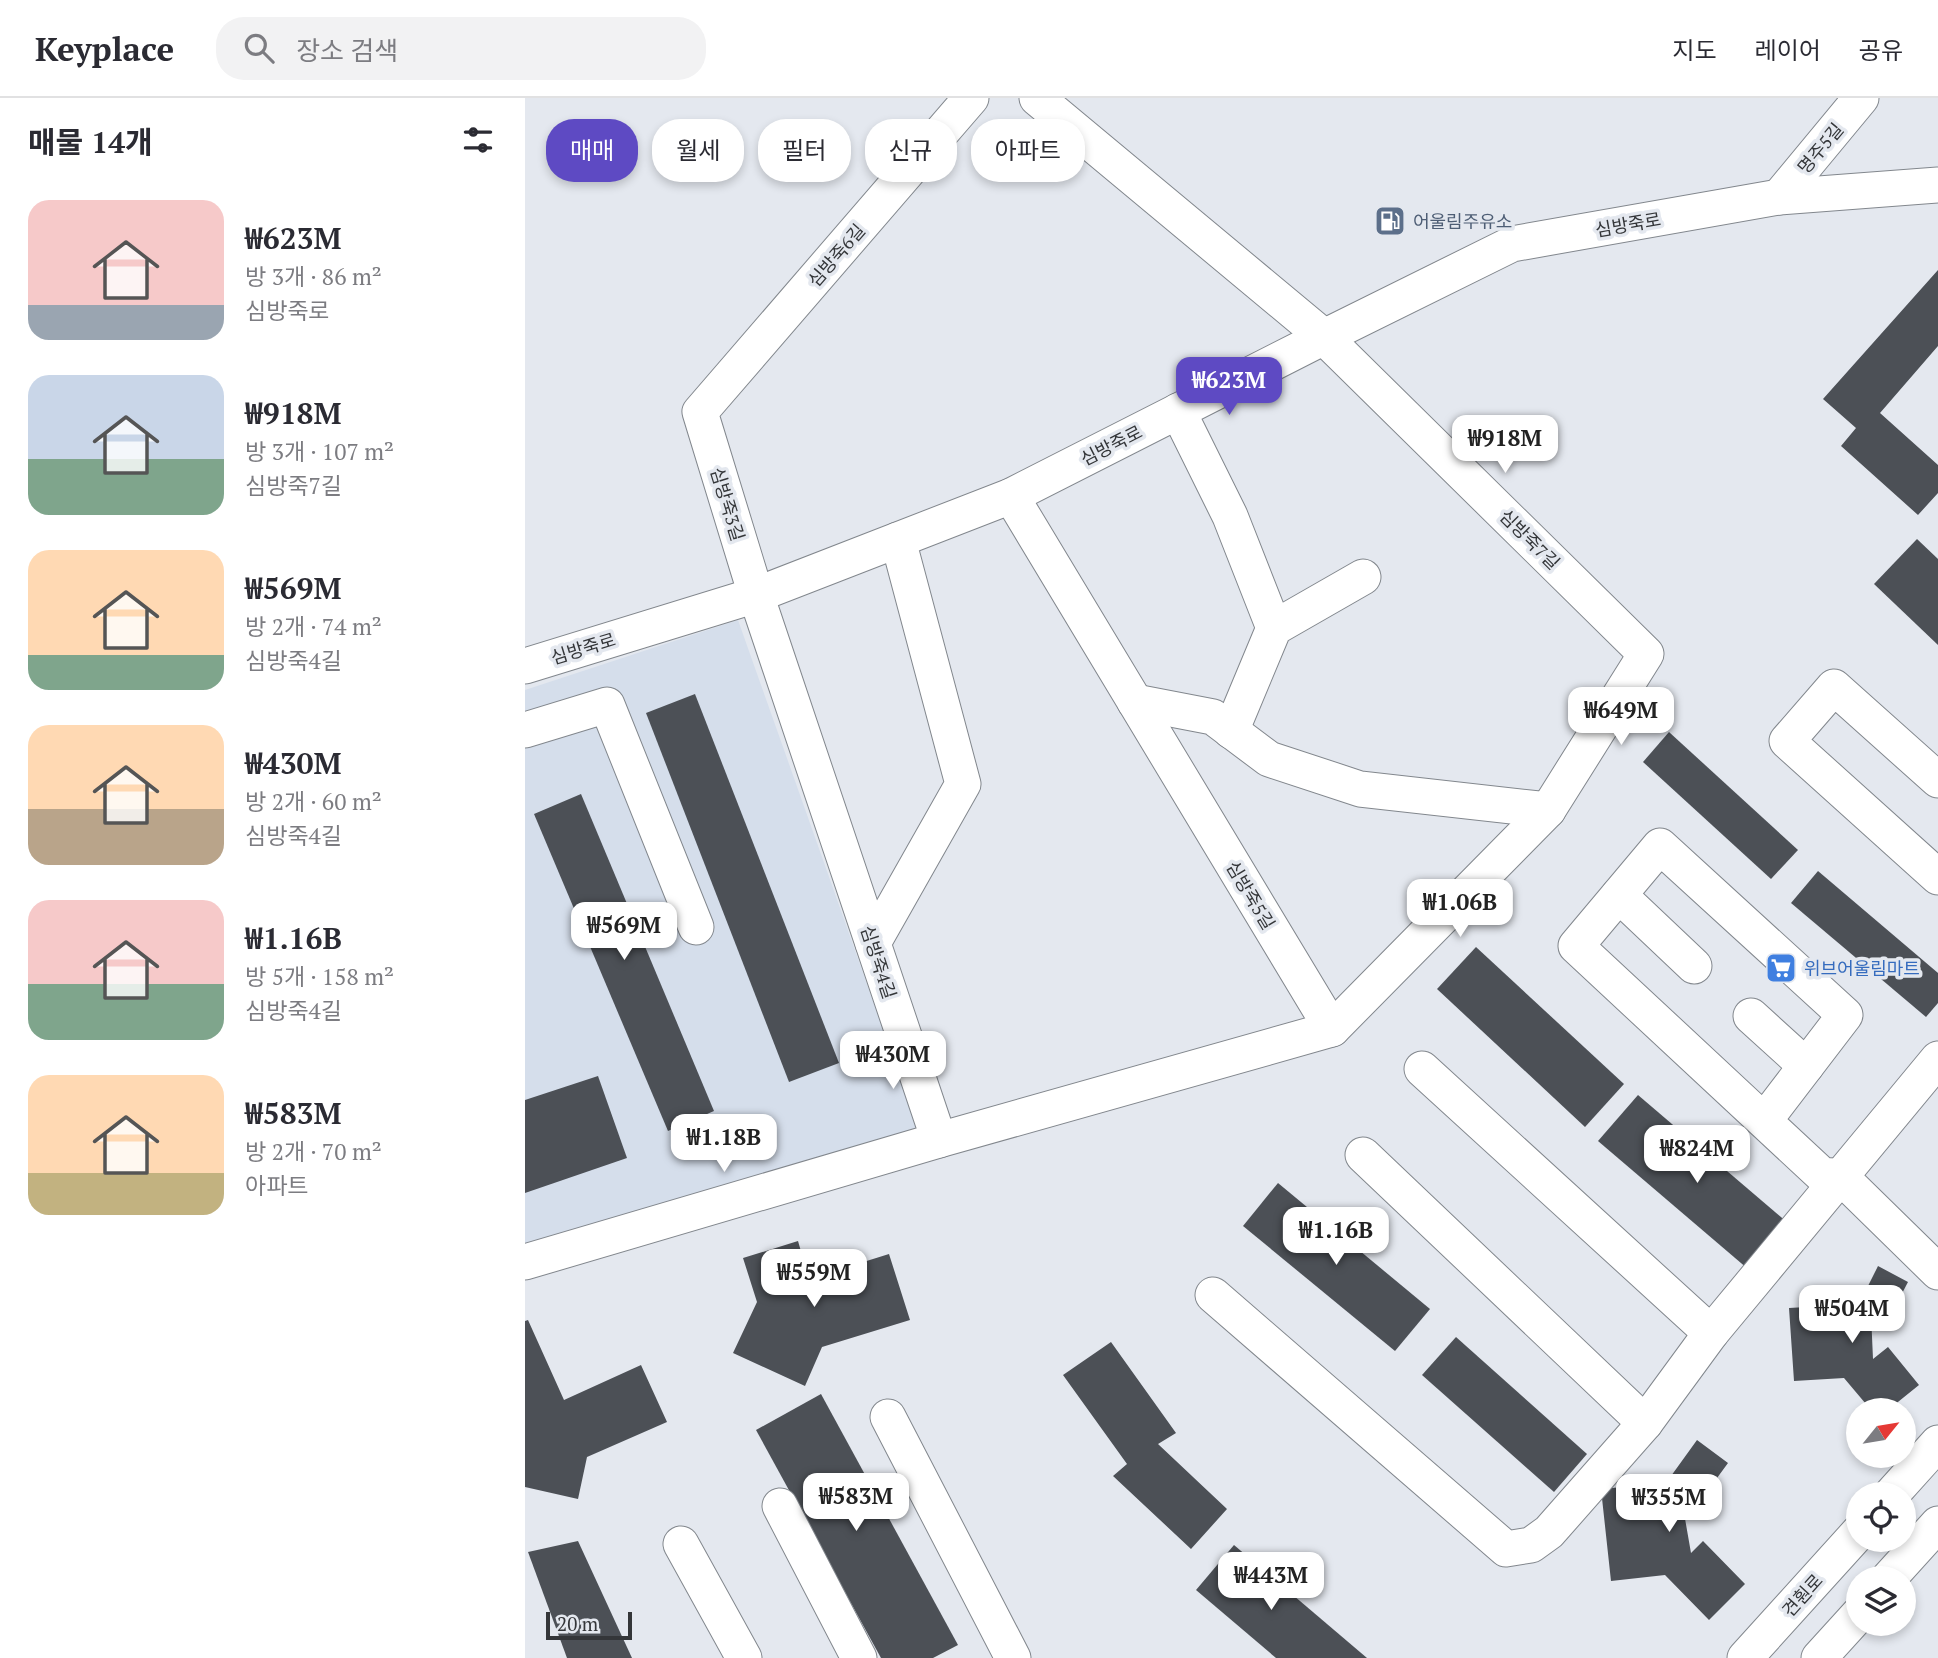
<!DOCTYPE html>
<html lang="ko">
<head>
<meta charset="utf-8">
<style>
  :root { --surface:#fff; --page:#f2f2f3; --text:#2b2b33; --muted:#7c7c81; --line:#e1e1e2; --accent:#5e4ac3 }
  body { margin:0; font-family:"PT Serif","Noto Sans KR",serif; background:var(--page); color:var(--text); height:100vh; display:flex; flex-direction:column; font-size:26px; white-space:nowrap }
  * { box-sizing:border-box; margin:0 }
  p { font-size:23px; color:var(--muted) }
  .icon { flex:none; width:38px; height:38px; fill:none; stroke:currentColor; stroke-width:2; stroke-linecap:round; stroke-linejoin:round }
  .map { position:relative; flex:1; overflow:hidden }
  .details { display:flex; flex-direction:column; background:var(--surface); width:525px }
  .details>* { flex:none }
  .banner { position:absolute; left:21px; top:21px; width:665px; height:63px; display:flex; gap:14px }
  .needle { width:46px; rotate:60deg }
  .buttons { position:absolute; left:1321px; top:1300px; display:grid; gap:14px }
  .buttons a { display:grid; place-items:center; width:70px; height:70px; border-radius:50%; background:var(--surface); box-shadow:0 4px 10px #0003; font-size:35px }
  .scale { position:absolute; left:21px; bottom:18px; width:86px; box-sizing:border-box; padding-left:7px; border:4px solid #343639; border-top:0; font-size:19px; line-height:24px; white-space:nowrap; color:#343639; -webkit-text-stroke:5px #e4e8ef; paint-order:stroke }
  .price { position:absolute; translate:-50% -60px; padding:0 16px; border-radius:14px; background:#fff; color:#222; font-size:23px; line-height:46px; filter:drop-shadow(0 2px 4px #0008) }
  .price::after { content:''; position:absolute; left:50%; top:42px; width:21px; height:16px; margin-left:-10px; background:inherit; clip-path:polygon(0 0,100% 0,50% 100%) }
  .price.active { background:var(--accent); color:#fff }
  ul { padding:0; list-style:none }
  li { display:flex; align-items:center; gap:21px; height:175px; padding:0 28px }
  li span { display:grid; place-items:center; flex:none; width:196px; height:140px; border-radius:21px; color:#555 }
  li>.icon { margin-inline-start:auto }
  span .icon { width:84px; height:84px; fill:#fffc; stroke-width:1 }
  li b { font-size:30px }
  h2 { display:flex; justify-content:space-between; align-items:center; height:84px; padding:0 28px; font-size:30px }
  .chip { padding:0 24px; border-radius:28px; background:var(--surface); box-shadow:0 4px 10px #0003; font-size:24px; line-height:63px }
  .chip.active { background:var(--accent); color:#fff }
  header { display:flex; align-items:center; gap:42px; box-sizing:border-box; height:98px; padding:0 35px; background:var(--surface); border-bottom:2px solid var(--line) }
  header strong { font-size:33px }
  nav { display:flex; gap:38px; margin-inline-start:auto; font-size:24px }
  .search { width:490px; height:63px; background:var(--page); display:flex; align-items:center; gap:18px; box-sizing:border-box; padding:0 24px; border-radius:28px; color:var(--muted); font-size:26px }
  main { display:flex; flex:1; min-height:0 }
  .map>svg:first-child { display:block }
</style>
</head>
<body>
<header>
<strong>Keyplace</strong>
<div class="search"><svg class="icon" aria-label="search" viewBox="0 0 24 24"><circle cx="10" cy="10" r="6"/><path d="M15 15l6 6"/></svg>장소 검색</div>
<nav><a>지도</a><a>레이어</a><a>공유</a></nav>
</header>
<main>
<section class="details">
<h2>매물 14개<svg class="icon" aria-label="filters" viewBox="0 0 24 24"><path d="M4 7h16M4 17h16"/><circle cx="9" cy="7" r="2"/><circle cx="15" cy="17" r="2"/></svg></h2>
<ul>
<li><span style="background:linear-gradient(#f6c9c9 75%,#9aa5b1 0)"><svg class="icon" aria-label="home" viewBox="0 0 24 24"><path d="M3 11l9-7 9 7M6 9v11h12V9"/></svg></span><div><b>₩623M</b><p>방 3개 · 86 m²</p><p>심방죽로</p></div></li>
<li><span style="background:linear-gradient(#c9d6e8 60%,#7fa58c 0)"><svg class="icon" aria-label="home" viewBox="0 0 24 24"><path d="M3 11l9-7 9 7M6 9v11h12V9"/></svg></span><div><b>₩918M</b><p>방 3개 · 107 m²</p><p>심방죽7길</p></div></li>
<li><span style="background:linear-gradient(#ffd9b3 75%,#7fa58c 0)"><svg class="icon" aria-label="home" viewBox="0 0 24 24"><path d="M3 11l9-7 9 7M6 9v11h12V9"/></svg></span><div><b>₩569M</b><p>방 2개 · 74 m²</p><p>심방죽4길</p></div></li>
<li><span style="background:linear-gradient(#ffd9b3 60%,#b9a48a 0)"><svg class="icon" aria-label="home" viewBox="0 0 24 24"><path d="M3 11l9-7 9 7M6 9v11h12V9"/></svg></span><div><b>₩430M</b><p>방 2개 · 60 m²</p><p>심방죽4길</p></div></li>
<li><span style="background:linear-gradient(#f6c9c9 60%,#7fa58c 0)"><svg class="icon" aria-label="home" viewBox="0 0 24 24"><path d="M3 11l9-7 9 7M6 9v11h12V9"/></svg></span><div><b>₩1.16B</b><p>방 5개 · 158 m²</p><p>심방죽4길</p></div></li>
<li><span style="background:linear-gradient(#ffd9b3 70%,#c2b280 0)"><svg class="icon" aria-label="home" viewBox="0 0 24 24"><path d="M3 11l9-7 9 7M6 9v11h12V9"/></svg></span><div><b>₩583M</b><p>방 2개 · 70 m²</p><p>아파트</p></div></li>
</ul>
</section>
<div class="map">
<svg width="1413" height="1560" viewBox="0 0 1413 1560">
  <rect width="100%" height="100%" fill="#e4e8ef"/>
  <!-- built -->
  <path fill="#d5deeb" d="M213,522L393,1030L0,1149V592Z"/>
  <!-- building -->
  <g fill="#4c5056">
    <path d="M1413,172V248L1355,315L1413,367V395L1393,417L1316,348L1331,330L1298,301Z"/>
    <path d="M1392,441L1413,461V547L1349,486Z"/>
    <path d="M170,596L314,965L264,984L121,615Z"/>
    <path d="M1144,634L1273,752L1246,781L1118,664Z"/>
    <path d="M56,696L189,1013L143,1033L9,716Z"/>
    <path d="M1293,773L1413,875V905L1401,919L1266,805Z"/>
    <path d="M951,849L1099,986L1060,1029L912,891Z"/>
    <path d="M73,978L102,1060L0,1095V1002Z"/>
    <path d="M1113,997L1270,1131L1230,1177L1073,1043Z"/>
    <path d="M753,1085L905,1211L870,1253L718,1128Z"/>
    <path d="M273,1143L284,1181L364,1156L385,1222L297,1249L280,1288L208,1255L232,1204L218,1160Z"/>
    <path d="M1353,1168L1383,1184L1362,1224L1346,1216L1348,1261L1363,1249L1394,1287L1363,1312H1346L1319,1280L1269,1283L1264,1210L1334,1206Z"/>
    <path d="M3,1222L39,1302L116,1267L142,1324L62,1359L53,1401L0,1389V1223Z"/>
    <path d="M931,1239L1062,1356L1029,1394L897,1277Z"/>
    <path d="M586,1244L651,1335L633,1346L702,1411L666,1451L588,1378L602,1366L538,1277Z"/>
    <path d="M296,1296L433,1547L408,1560H356L231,1332Z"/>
    <path d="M1172,1342L1203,1365L1173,1406L1155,1392L1166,1455L1178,1443L1220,1486L1184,1522L1140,1477L1086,1483L1076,1391L1141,1385Z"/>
    <path d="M53,1443L107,1560H42L3,1454Z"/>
    <path d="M709,1447L842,1560H751L671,1492Z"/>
  </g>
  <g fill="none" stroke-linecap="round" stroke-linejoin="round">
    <!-- minor casing -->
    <g stroke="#82878d" stroke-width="37">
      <g id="minor">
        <path d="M446,0L175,314L231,497L414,1042L807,931L1023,712L1121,556L799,239L512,0"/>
        <path d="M1254,99L1336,0"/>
        <path d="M653,313L705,418L749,530"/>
        <path d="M486,398L807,931"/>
        <path d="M0,568L231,497L486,398L799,239L987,146L1254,99L1413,87"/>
        <path d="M610,604L688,619L744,661L835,691L1023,712"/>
        <path d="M0,632L82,607L171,829"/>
        <path d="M706,633L749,530L838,479"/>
        <path d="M1413,682L1309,589L1262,643L1413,779"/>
        <path d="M1094,797L1169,868"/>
        <path d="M348,845L438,686L373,442"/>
        <path d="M1226,918L1281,968"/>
        <path d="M897,971L1186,1235"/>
        <path d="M1239,1023L1320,917L1135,748L1051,848L1297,1077L1316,1079L1413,1174"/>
        <path d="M838,1057L1120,1325"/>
        <path d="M0,1164L414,1042"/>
        <path d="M688,1197L981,1451L1006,1447L1024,1434L1120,1325L1186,1235L1413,961"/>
        <path d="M363,1319L488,1560"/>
        <path d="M1367,1396L1413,1345"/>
        <path d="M255,1408L334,1560"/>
        <path d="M156,1446L219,1560"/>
        <path d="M1364,1480L1413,1426"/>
        <path d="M1220,1560L1334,1434"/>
        <path d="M1294,1560L1334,1516"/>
      </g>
    </g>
    <!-- minor -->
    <use href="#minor" stroke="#fff" stroke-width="35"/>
  </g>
  <!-- icons -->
  <defs>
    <g id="fuel-square" transform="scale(1.575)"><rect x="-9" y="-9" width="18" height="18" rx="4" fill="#5c6f8a" stroke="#e4e8ef"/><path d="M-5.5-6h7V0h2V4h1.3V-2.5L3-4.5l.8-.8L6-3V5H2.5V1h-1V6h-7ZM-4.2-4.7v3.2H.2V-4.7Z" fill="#fff"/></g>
    <g id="supermarket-square" transform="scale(1.575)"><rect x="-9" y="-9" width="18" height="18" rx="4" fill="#3f7fe0" stroke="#e4e8ef"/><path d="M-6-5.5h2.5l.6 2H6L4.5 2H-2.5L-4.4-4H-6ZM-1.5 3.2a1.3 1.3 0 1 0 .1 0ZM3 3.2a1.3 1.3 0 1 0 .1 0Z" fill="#fff"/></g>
  </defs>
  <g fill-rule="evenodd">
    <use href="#fuel-square" x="865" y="123"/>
    <use href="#supermarket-square" x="1256" y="870"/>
  </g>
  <g text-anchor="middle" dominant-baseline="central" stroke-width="7" stroke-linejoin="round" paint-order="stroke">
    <!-- street labels -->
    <g font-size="18" fill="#343639" stroke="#e4e8ef">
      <text transform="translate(1295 50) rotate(-50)">명주5길</text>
      <text transform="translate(1103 126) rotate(-10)">심방죽로</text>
      <text transform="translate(311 157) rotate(-49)">심방죽6길</text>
      <text transform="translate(586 347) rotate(-27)">심방죽로</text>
      <text transform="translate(203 406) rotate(73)">심방죽3길</text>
      <text transform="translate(1005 441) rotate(45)">심방죽7길</text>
      <text transform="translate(58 550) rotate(-17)">심방죽로</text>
      <text transform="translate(726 797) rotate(59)">심방죽5길</text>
      <text transform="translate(354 864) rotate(72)">심방죽4길</text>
      <text transform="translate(1277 1497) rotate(-48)">견훤로</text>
    </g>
    <!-- service labels -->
    <g font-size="18" fill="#4e5e75" stroke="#e4e8ef" text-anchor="start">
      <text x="888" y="123">어울림주유소</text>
    </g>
    <!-- shop labels -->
    <g font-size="18" fill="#366cbe" stroke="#e4e8ef" text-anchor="start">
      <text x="1279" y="870">위브어울림마트</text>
    </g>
  </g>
</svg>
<div class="buttons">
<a><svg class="needle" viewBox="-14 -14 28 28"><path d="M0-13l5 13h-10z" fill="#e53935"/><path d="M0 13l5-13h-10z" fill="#7c7c81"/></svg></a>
<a><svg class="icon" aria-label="locate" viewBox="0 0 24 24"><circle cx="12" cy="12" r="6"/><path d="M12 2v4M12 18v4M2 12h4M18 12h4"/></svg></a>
<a><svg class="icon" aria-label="layers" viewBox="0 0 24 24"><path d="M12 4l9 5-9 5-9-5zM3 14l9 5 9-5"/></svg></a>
</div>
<div class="scale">20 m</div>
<b class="price active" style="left:704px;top:319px">₩623M</b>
<b class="price" style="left:980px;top:377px">₩918M</b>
<b class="price" style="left:1096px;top:649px">₩649M</b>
<b class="price" style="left:935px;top:841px">₩1.06B</b>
<b class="price" style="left:99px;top:864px">₩569M</b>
<b class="price" style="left:368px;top:993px">₩430M</b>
<b class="price" style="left:199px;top:1076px">₩1.18B</b>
<b class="price" style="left:1172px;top:1087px">₩824M</b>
<b class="price" style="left:811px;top:1169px">₩1.16B</b>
<b class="price" style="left:289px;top:1211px">₩559M</b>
<b class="price" style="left:1327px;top:1247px">₩504M</b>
<b class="price" style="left:331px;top:1435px">₩583M</b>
<b class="price" style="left:1144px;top:1436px">₩355M</b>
<b class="price" style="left:746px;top:1514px">₩443M</b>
<div class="banner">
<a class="chip active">매매</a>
<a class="chip">월세</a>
<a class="chip">필터</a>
<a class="chip">신규</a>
<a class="chip">아파트</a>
</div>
</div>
</main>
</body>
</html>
